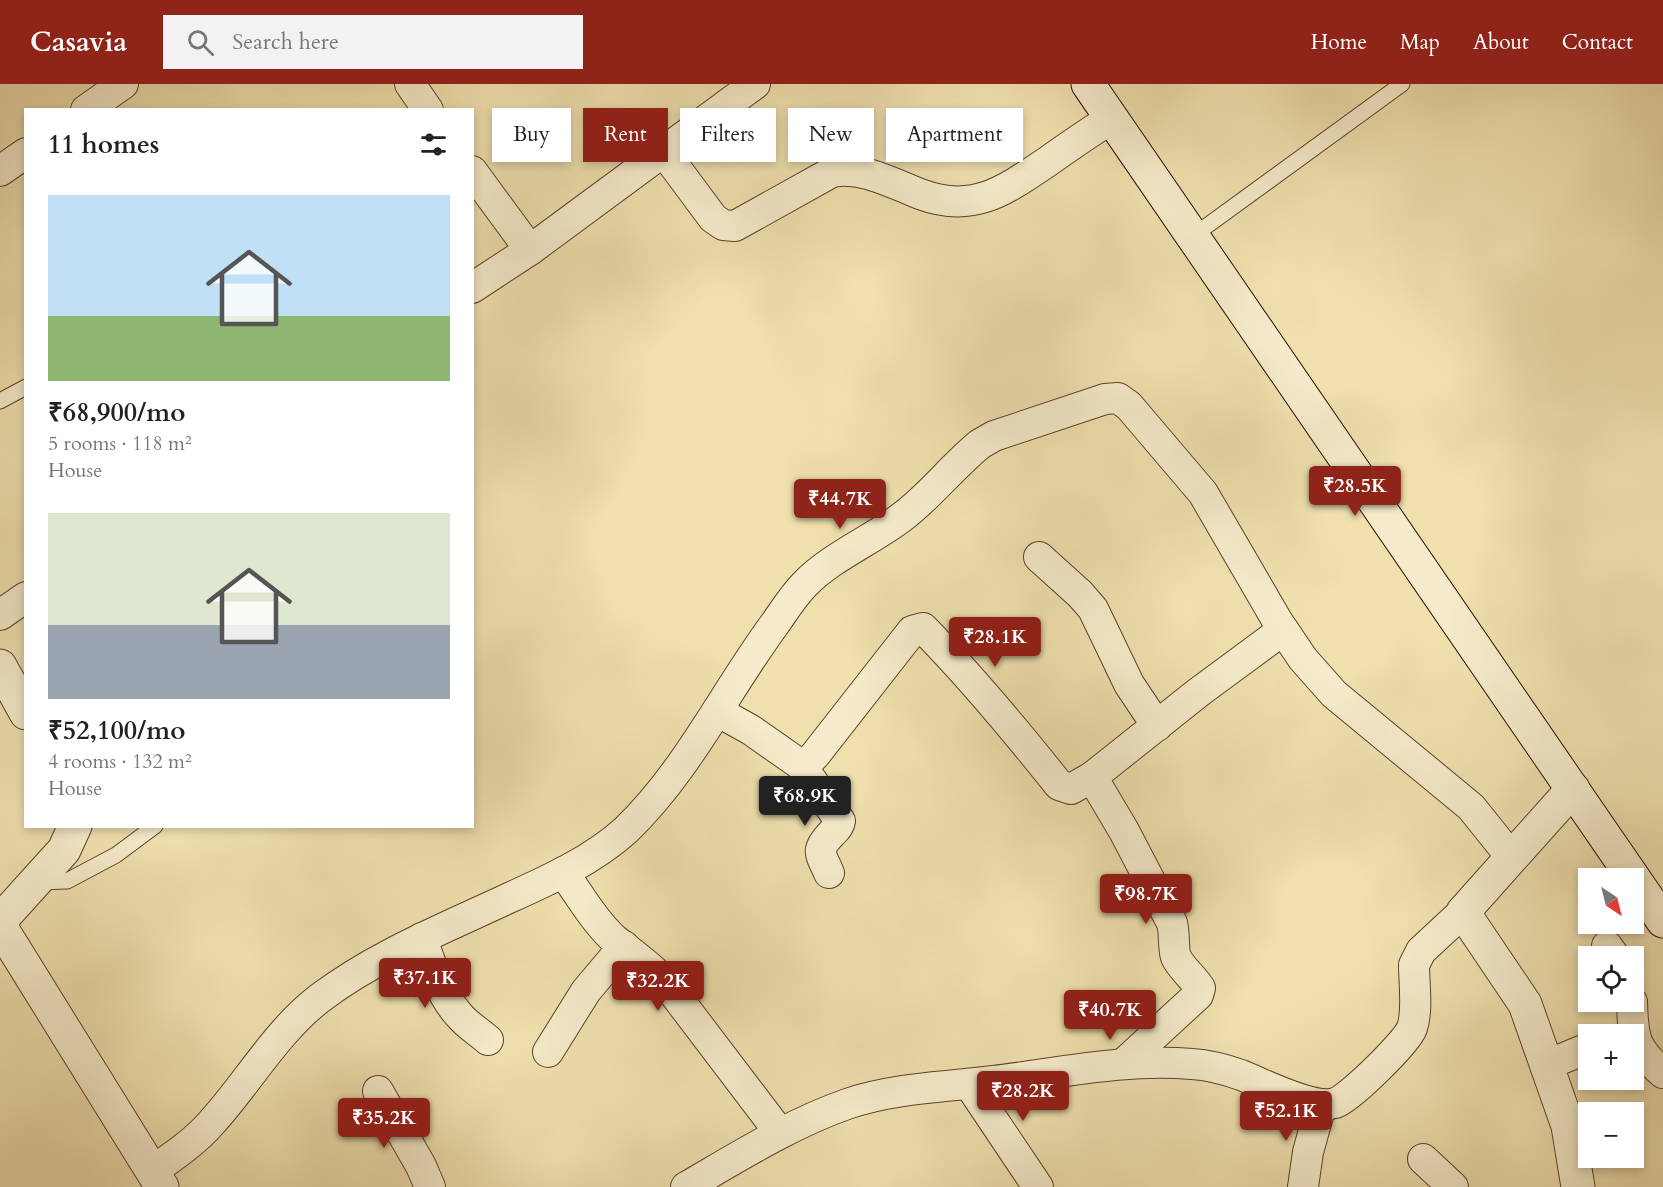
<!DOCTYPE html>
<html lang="en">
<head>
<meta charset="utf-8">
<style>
  :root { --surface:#fff; --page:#f2f2f2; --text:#222; --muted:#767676; --accent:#8f2418 }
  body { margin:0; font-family:Cardo,serif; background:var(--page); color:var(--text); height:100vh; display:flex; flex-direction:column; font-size:22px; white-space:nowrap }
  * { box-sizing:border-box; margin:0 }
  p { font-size:20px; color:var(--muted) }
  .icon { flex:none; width:33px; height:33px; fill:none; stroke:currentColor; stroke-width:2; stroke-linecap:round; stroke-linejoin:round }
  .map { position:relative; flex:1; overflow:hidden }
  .sheet { position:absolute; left:24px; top:24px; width:450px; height:720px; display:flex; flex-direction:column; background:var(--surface); border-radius:0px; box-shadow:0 3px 9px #0003 }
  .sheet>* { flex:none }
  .banner { position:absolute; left:492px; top:24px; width:570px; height:54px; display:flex; gap:12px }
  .needle { width:39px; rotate:145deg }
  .fabs { position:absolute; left:1578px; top:784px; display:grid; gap:12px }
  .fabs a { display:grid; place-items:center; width:66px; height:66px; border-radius:0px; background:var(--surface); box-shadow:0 3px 9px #0003; font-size:30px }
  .price { position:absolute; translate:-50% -51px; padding:0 14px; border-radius:6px; background:var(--accent); color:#fff; font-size:20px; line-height:39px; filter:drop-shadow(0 2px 3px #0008) }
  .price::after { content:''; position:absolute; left:50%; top:36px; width:18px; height:14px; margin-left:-9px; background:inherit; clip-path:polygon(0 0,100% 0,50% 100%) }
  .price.on { background:#222; color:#fff }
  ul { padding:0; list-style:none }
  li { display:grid; align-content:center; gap:12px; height:318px; padding:0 24px }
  li span { display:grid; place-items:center; height:186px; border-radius:0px; color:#555 }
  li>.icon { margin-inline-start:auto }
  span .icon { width:108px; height:108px; fill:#fffc; stroke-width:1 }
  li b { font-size:26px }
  h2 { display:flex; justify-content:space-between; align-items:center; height:72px; padding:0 24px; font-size:26px }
  .chip { padding:0 21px; border-radius:0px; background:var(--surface); box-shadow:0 3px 9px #0003; font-size:21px; line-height:54px }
  .chip.on { background:var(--accent); color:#fff }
  header { display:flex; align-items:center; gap:36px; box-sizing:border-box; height:84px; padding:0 30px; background:var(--accent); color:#fff }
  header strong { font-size:28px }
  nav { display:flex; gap:33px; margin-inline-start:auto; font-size:21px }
  .search { width:420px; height:54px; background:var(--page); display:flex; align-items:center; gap:15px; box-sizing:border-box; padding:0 21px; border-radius:0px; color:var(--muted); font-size:22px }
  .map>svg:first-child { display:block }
</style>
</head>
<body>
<header>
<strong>Casavia</strong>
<div class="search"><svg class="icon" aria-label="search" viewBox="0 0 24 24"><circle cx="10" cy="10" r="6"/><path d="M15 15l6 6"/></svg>Search here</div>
<nav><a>Home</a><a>Map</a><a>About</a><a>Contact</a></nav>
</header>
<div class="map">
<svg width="1663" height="1103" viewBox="0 0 1663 1103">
  <rect width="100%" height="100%" fill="#efe0ae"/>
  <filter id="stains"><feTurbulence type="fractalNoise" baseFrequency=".00333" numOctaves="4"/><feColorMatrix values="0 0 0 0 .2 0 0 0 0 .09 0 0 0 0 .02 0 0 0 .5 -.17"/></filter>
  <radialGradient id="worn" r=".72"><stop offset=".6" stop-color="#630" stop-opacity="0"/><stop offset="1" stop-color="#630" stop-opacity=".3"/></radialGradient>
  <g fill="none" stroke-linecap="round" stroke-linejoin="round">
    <!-- service casing -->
    <g stroke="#5b412c" stroke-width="17">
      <g id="service">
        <path d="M1193,152L1402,0"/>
        <path d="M0,317L26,303"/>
        <path d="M38,798L67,797L116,771L155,742"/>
      </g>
    </g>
    <!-- minor casing -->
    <g stroke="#5b412c" stroke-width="32">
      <g id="minor">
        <path d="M410,0L428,26"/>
        <path d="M86,26L123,0"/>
        <path d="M664,68L713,134L723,141L735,142L832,88C862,82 892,99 920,110C973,130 1004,107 1047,78C1068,63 1090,48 1112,34"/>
        <path d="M0,87L26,69"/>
        <path d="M472,87L530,166"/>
        <path d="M472,204L530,166L755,0"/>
        <path d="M1039,473L1080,510L1093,525L1129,600L1157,642"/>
        <path d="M0,531L26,513"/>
        <path d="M717,627L751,646L801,681L808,678L815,671L912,547L923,544C972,594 1016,647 1059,701L1071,705L1092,693L1199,608L1283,546"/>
        <path d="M801,681L840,737C839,743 836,745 832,749C815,767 820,768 829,789"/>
        <path d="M1092,693L1124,747L1172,839C1175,850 1173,866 1176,873C1181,884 1193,893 1200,904L1198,911L1123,980"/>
        <path d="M563,788C579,810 594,837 615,856C633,870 650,882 666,899L780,1049"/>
        <path d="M422,854C431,881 440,910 459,931C467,941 479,948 488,956"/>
        <path d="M1607,862L1615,873"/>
        <path d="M1632,918C1633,955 1635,965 1663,989"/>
        <path d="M548,968L586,907L624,862"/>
        <path d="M1547,981L1588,964"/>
        <path d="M969,1000L1038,1103"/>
        <path d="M378,1007L421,1082L430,1103"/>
        <path d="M1423,1075L1453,1103"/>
        <path d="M152,1087C174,1072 196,1057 213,1037C249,997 277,947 320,914C377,871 445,844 509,814C549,796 593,776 626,746C688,686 724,609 774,541C784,527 793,512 805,500C831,473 872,456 902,433C930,412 953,382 980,360L994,352L1105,315L1118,314L1129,322L1203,409L1278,538L1303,575L1334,610L1471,723L1512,774"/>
        <path d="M686,1103C738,1073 790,1040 847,1020C893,1004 946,1003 994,997C1059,989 1127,974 1192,980C1208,981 1227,986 1241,991C1264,1000 1313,1026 1335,1019C1349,1015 1407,958 1412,944C1418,927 1414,899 1414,881L1421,867L1463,828"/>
        <path d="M1303,1103L1308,1068L1321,1021"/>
      </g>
    </g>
    <!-- tertiary casing -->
    <g stroke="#5b412c" stroke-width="35">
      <g id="tertiary">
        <path d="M0,582L26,629"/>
        <path d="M1573,705L1463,828L1525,920L1568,1042L1578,1103"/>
        <path d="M0,837L64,766L75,742"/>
        <path d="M0,842L162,1103"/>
      </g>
    </g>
    <!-- secondary casing -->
    <g stroke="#2a0c00" stroke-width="35">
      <path id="secondary" d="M1088,0L1663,837"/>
    </g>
    <!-- service -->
    <use href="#service" stroke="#f5ebca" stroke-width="15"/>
    <!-- minor -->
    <use href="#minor" stroke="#f5ebca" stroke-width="30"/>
    <!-- tertiary -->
    <use href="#tertiary" stroke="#f5ebca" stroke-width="33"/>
    <!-- secondary -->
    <use href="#secondary" stroke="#f5ebca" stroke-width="33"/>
  </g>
  <rect width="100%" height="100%" filter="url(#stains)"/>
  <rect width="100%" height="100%" fill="url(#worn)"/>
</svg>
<div class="fabs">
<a><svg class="needle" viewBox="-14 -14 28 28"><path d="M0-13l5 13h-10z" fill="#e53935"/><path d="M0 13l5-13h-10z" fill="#767676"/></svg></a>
<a><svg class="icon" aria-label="locate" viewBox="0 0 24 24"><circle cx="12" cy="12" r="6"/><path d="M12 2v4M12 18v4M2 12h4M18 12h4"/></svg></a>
<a>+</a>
<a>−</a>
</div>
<b class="price" style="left:1355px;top:433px">₹28.5K</b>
<b class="price" style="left:840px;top:446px">₹44.7K</b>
<b class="price" style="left:995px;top:584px">₹28.1K</b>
<b class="price on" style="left:805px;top:743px">₹68.9K</b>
<b class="price" style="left:1146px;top:841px">₹98.7K</b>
<b class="price" style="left:425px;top:925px">₹37.1K</b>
<b class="price" style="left:658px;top:928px">₹32.2K</b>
<b class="price" style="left:1110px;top:957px">₹40.7K</b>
<b class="price" style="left:1023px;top:1038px">₹28.2K</b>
<b class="price" style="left:1286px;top:1058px">₹52.1K</b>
<b class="price" style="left:384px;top:1065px">₹35.2K</b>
<div class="banner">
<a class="chip">Buy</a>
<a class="chip on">Rent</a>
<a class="chip">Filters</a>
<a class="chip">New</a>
<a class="chip">Apartment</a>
</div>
<section class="sheet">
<h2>11 homes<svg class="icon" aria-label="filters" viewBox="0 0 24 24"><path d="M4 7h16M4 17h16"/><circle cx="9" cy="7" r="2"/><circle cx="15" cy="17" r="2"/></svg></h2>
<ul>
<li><span style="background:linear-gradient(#bfe0f5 65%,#8fb573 0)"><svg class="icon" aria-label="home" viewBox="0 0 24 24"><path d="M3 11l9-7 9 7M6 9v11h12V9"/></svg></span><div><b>₹68,900/mo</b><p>5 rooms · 118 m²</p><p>House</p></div></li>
<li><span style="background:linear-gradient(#dfe7d0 60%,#9aa5b1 0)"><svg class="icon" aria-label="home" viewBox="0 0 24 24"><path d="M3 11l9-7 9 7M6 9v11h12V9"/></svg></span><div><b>₹52,100/mo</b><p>4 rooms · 132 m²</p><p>House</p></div></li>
</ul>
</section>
</div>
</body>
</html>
